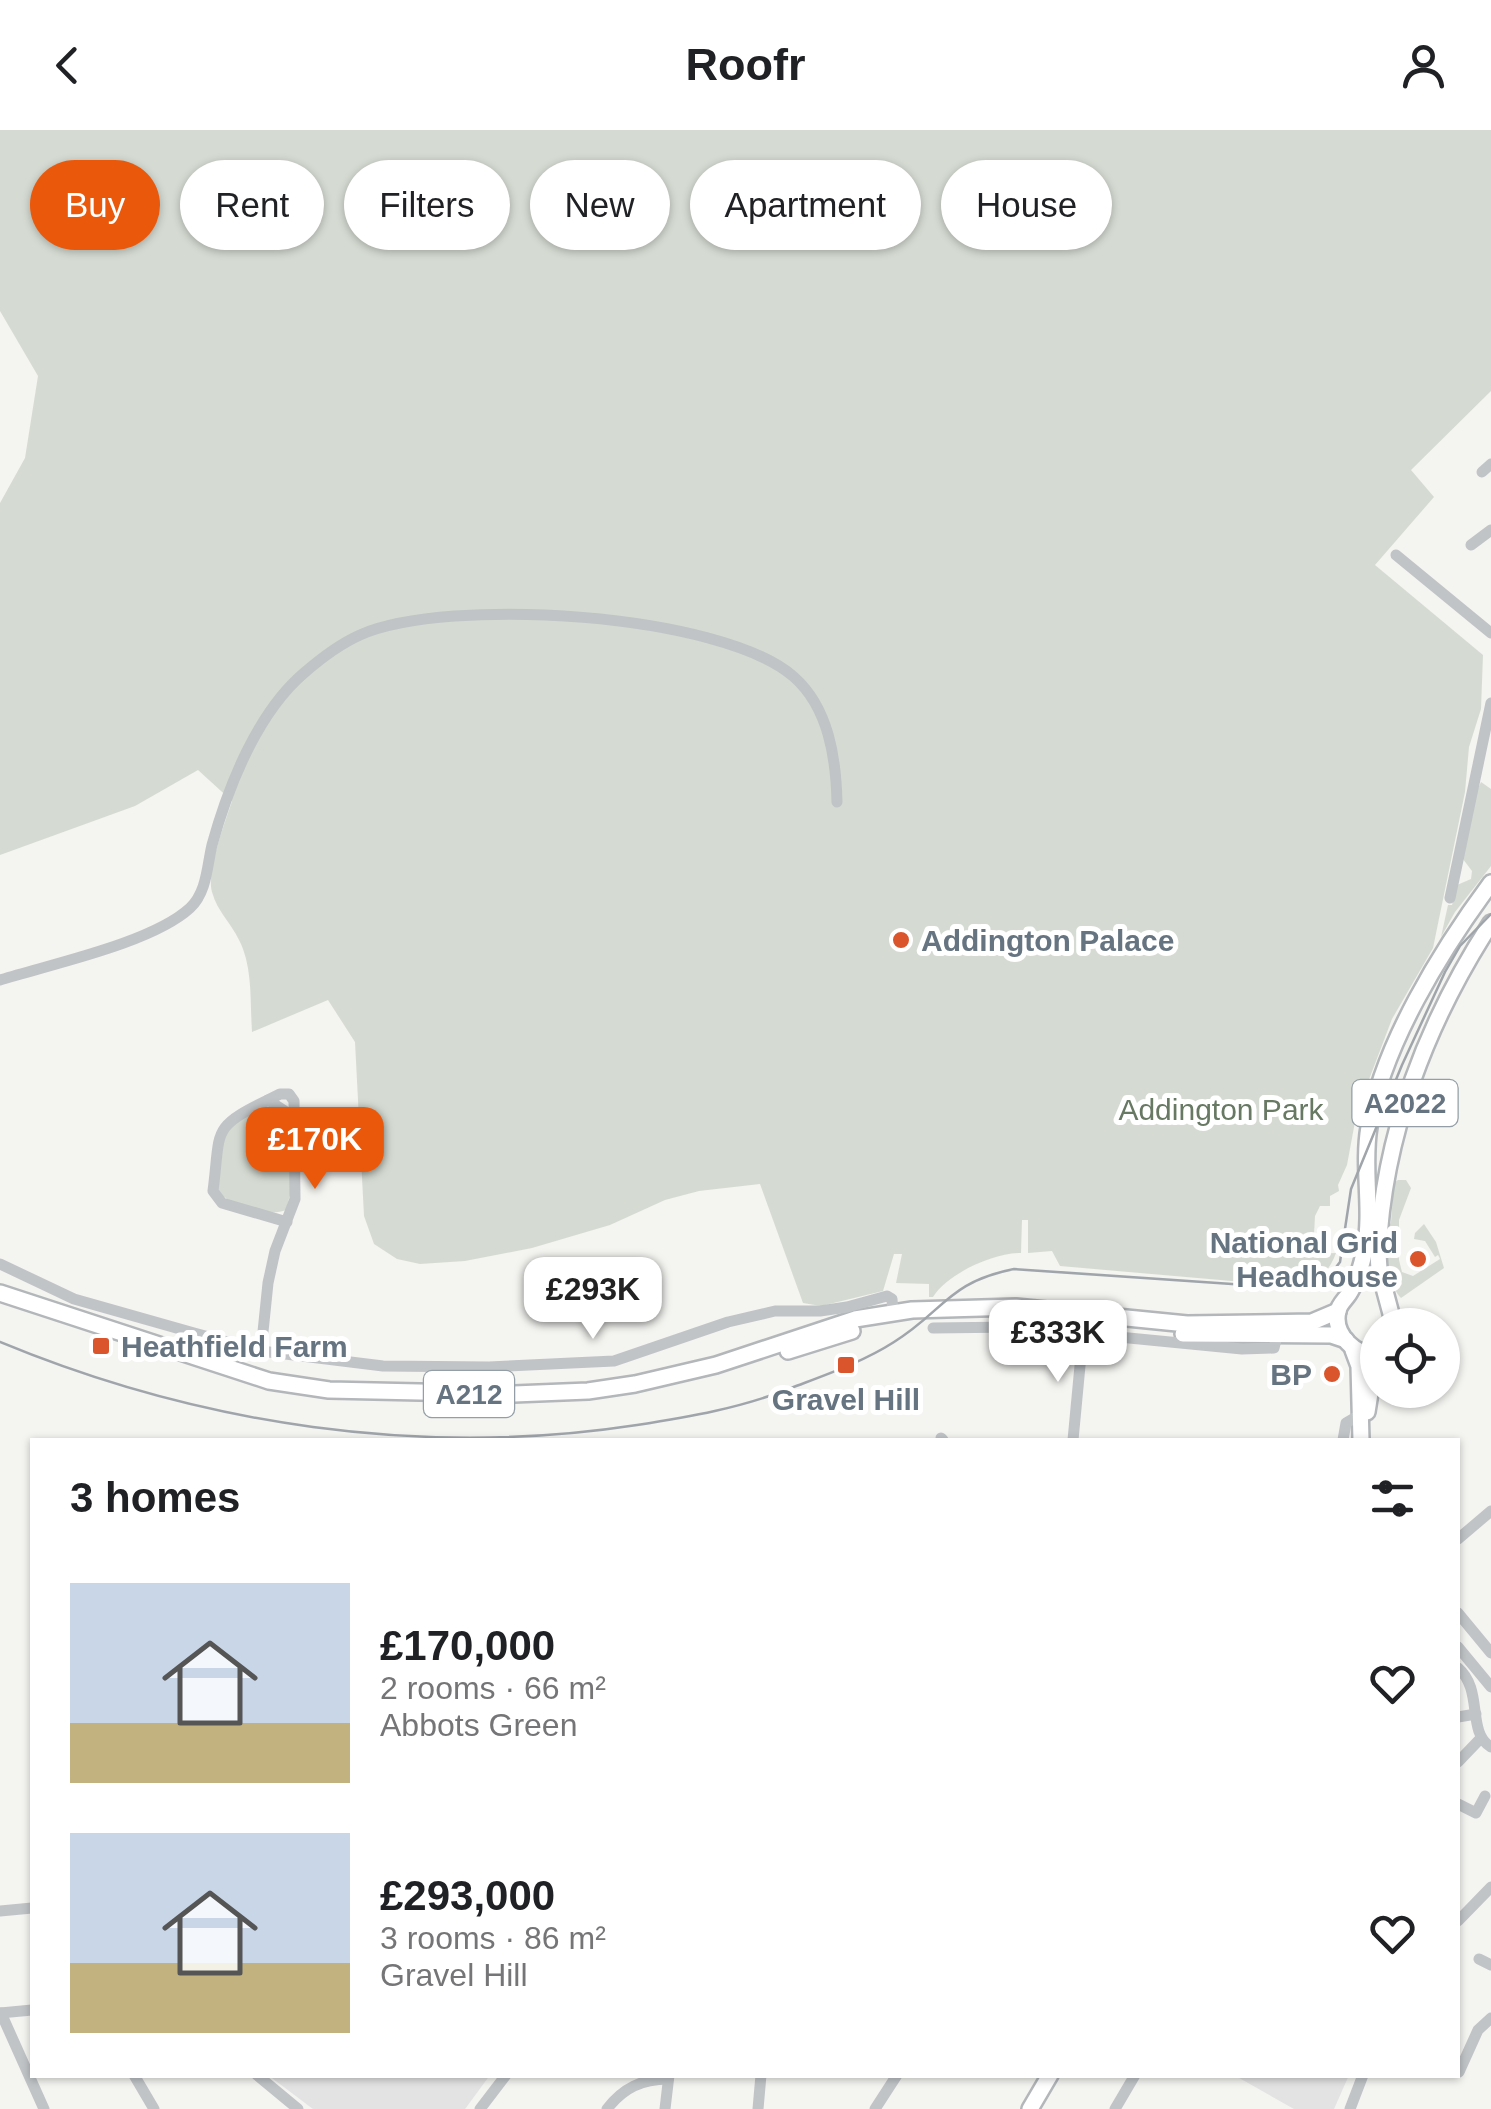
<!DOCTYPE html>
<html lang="en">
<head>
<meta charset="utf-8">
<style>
  :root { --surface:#fff; --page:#f6f6f6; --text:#202124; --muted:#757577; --accent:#ea580c }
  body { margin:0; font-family:Helvetica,sans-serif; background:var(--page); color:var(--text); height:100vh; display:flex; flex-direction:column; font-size:38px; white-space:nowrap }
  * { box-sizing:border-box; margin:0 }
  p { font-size:32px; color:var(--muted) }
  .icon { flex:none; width:55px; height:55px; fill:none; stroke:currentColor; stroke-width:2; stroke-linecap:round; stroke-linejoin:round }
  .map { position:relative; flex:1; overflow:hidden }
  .drawer { position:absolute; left:30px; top:1308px; width:1430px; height:640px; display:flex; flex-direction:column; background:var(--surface); border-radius:0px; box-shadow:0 2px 8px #0004 }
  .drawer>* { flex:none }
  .guide { position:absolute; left:30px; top:30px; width:1432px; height:90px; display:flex; gap:20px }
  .buttons { position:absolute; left:1360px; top:1178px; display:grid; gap:20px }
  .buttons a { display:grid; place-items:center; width:100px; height:100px; border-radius:50%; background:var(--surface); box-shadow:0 2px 8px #0004; font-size:50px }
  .price { position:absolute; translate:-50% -85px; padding:0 22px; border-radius:20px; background:#fff; color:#222; font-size:32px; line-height:65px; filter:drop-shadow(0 2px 5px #0008) }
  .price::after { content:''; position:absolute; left:50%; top:60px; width:30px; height:22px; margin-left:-15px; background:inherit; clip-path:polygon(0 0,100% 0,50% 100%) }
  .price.current { background:var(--accent); color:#fff }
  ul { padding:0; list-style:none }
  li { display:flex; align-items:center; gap:30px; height:250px; padding:0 40px }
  li span { display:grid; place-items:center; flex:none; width:280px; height:200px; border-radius:0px; color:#555 }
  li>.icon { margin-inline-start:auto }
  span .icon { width:120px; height:120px; fill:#fffc; stroke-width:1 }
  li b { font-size:42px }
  h2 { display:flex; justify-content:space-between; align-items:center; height:120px; padding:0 40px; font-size:42px }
  .chip { padding:0 35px; border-radius:45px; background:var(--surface); box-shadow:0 2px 8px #0004; font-size:35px; line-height:90px }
  .chip.current { background:var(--accent); color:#fff }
  header { display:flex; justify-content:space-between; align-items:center; height:130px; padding:0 40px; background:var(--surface); font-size:45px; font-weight:600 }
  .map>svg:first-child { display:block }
</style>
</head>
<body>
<header><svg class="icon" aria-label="back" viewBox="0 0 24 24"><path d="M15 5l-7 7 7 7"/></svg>Roofr<svg class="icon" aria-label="person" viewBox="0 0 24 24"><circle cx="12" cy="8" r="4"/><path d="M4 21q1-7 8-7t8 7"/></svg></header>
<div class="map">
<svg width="1491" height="1979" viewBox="0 0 1491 1979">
  <rect width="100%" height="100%" fill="#f4f4f1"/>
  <!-- built -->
  <g fill="#e2e3e2">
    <path d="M268,1945H490L465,1979H313Z"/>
    <path d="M1234,1945H1349L1334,1979H1294Z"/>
  </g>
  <!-- green -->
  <g fill="#d5dbd2">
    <path d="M0,0H1491V261L1411,340L1434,367L1375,435L1483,525L1481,579L1469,617L1465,662L1433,818L1392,889L1357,981L1347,1035L1338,1055L1339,1061L1330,1066V1076H1320L1315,1086L1313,1124L1336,1123C1327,1147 1313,1155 1288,1156L1060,1136L1052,1121L1028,1123V1090H1022L1021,1123C994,1123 948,1143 933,1167H929V1154L896,1153L902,1124H894L883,1161L821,1176L803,1173L760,1054L699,1061L665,1070L610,1095L532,1118L465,1131L420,1134L397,1129L374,1114L364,1086L355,912L328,870L252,902C250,872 253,837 239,810C231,793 217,781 212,762C206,741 225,693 232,671L198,640L135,676L0,725V373L25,328L38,246L0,181Z"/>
    <path d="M1481,652L1491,659V736L1455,782L1441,807L1448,775H1452L1457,755L1471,749L1472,741L1463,729L1475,665Z"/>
    <path d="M267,975L290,994L291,1061L286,1080C268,1088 228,1075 217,1060L224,1004L228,996Z"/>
    <path d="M1398,1050H1406L1411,1058L1399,1090V1130L1402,1142L1413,1146L1440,1129L1438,1125L1435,1127L1425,1111L1414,1109L1415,1103L1424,1094L1436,1112L1444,1138L1401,1168C1391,1158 1384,1130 1387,1114C1390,1100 1393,1113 1388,1099L1391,1092L1394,1053Z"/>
  </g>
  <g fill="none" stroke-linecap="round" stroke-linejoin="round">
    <!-- major casing -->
    <g stroke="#b3b7ba" stroke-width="20">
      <g id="major">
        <path d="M0,1163L269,1251L329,1260L514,1264L588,1261L635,1254L716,1235L855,1189L912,1180L1016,1177L1187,1194L1312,1192L1338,1181"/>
        <path d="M1394,1195L1379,1139L1378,1124C1383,1005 1427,892 1491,793"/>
        <path d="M1183,1204L1331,1205L1346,1210"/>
        <path d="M1353,1220L1359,1236L1361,1310"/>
        <path d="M788,1221L852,1201"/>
        <path d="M1378,1225C1357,1228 1332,1204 1338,1181C1339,1174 1347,1168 1350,1162C1358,1149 1362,1134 1365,1119C1373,1079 1362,1038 1369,997C1382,916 1442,819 1491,753"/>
        <path d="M1367,1282L1370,1263L1378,1243"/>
        <path d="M1030,1979L1050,1945"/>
      </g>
    </g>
    <!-- minor -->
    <g stroke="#c0c4c7" stroke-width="11">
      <path d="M1482,342L1491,334"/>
      <path d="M1471,415L1491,400"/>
      <path d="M1396,425L1491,503"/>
      <path d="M1450,768L1491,573"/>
      <path d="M0,850C51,834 152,813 190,778C207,762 207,736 212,715C228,657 257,583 304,543C319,530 342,513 360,505C448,466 722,483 794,547C829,578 836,629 837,672"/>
      <path d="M287,1092L222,1073L213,1061C221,1000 210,998 268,970L294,987"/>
      <path d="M0,1134L74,1169L194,1203L261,1221L383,1236L489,1237L614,1231L728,1192L775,1181H820L847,1177L887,1166L892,1169L893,1182"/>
      <path d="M933,1198L1015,1197L1242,1219L1274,1218L1277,1206"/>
      <path d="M261,1221L268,1153L275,1121L295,1069L294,971L289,964H280L268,970"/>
      <path d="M941,1308L943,1310"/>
      <path d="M1073,1310L1083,1204"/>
      <path d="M1343,1310L1346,1293L1358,1286"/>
      <path d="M1458,1409L1491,1381"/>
      <path d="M1458,1483L1491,1523"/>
      <path d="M1458,1517L1491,1557"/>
      <path d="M1458,1538C1484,1560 1466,1602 1491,1617"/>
      <path d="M1458,1587L1476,1584"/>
      <path d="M1458,1632L1481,1608"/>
      <path d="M1458,1674L1476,1683L1485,1666"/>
      <path d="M0,1781L32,1778"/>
      <path d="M1458,1791L1491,1757"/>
      <path d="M1479,1829L1491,1835"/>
      <path d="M0,1883L32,1880"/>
      <path d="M1,1883L44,1979"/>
      <path d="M1459,1942L1478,1900L1491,1888"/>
      <path d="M134,1945L154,1979"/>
      <path d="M257,1945L298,1979"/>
      <path d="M480,1979L506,1945"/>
      <path d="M607,1979C623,1958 642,1949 668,1949"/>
      <path d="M665,1979L669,1945"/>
      <path d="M758,1979L761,1945"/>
      <path d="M875,1979L897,1945"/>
      <path d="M1115,1979L1135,1945"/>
      <path d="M1350,1979L1363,1945"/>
    </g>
    <!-- major -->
    <use href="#major" stroke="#fff" stroke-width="15"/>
    <!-- tram -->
    <path stroke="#9fa5aa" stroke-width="2.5" d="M0,1212C200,1295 422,1328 637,1295C689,1287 741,1278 791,1258C825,1245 863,1232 894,1212C944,1181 948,1152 1014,1139L1303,1159L1327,1149L1340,1132L1351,1059L1402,935L1445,842L1460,816L1491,784"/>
  </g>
  <!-- markers -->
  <g fill="#da552c" stroke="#fff" stroke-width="4">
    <circle cx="901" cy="810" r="10"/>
    <circle cx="1418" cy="1129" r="10"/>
    <rect x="91" y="1206" width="20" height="20" rx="5"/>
    <rect x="836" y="1225" width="20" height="20" rx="5"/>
    <circle cx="1332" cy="1244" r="10"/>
  </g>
  <g text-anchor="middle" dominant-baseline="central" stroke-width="10" stroke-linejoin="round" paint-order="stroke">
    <!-- shield labels -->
    <g fill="#fff" stroke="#939ea6" stroke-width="2.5">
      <rect x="1352.5" y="950" width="105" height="46" rx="8"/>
      <rect x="424" y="1241" width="90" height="46" rx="8"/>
    </g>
    <g font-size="28" font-weight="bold" fill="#657480">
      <text x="1405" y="973">A2022</text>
      <text x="469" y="1264">A212</text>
    </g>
    <!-- poi labels -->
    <g font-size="30" font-weight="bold" fill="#657480" stroke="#fff" text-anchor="start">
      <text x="921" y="810">Addington Palace</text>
      <text x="1398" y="1112" text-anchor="end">National Grid<tspan x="1398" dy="34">Headhouse</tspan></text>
      <text x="121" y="1216">Heathfield Farm</text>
      <text x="1312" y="1244" text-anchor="end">BP</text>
      <text x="846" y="1269" text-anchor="middle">Gravel Hill</text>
    </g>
    <!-- park labels -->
    <g font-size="30" fill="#677863" stroke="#fff">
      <text x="1221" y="979">Addington Park</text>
    </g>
  </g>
</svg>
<div class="buttons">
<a><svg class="icon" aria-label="locate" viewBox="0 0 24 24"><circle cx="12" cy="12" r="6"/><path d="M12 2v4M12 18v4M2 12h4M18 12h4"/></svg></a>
</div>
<b class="price current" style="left:315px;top:1062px">£170K</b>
<b class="price" style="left:593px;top:1212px">£293K</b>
<b class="price" style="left:1058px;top:1255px">£333K</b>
<div class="guide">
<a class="chip current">Buy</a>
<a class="chip">Rent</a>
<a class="chip">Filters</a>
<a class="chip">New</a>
<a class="chip">Apartment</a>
<a class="chip">House</a>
</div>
<section class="drawer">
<h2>3 homes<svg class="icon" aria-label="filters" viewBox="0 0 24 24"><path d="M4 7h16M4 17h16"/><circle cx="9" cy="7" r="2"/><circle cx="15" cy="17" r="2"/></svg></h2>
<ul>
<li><span style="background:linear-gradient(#c9d6e8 70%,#c2b280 0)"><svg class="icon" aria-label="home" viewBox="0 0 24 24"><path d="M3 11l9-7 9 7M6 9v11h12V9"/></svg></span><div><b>£170,000</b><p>2 rooms · 66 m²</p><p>Abbots Green</p></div><svg class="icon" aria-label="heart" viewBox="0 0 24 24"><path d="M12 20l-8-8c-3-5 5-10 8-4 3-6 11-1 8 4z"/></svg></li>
<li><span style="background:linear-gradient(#c9d6e8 65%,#c2b280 0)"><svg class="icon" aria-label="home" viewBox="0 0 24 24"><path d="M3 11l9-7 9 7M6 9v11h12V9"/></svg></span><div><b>£293,000</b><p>3 rooms · 86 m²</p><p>Gravel Hill</p></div><svg class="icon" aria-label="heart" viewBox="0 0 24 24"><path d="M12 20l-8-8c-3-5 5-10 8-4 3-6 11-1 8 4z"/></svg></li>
</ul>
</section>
</div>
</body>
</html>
